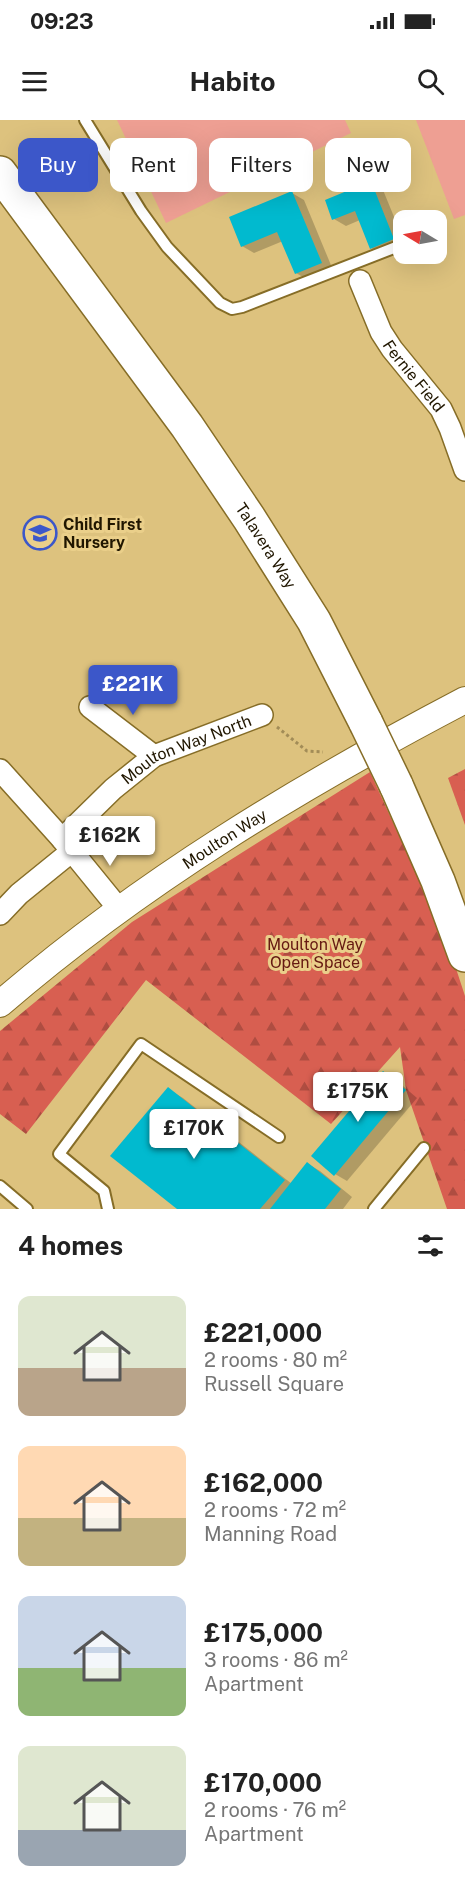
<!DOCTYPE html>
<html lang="en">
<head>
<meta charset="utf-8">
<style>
  :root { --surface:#fff; --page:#f2f2f2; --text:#222; --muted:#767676; --accent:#3c57c9 }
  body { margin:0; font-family:"Public Sans",sans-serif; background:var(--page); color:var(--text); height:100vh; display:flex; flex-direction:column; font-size:22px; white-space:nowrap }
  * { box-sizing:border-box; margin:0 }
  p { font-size:20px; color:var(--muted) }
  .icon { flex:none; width:33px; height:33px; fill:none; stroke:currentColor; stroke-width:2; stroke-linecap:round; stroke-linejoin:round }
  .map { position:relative; height:1089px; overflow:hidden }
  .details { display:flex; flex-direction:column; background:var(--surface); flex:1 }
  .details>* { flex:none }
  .banner { position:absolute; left:18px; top:18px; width:429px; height:54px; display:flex; gap:12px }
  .needle { width:39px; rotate:280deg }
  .buttons { position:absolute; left:393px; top:90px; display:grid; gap:12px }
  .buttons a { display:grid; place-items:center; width:54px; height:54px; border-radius:12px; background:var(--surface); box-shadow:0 6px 24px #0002; font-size:30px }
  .price { position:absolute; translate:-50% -51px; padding:0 14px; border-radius:6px; background:#fff; color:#222; font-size:20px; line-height:39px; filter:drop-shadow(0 2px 3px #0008) }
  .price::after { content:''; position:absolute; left:50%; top:36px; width:18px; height:14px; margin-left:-9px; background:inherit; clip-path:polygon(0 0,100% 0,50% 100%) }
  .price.on { background:var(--accent); color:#fff }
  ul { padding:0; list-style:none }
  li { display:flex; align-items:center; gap:18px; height:150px; padding:0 18px }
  li span { display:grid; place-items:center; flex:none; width:168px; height:120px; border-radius:12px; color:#555 }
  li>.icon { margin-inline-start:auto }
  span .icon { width:72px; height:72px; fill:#fffc; stroke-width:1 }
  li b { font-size:26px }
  h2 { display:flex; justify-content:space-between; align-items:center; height:72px; padding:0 18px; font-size:26px }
  .tag { padding:0 21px; border-radius:12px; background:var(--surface); box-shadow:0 6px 24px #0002; font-size:21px; line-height:54px }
  .tag.on { background:var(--accent); color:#fff }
  .status { display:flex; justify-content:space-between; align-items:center; height:42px; padding:0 30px; background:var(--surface); direction:ltr }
  .status svg { height:16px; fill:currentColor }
  header { display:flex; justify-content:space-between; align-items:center; height:78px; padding:0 18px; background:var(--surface); font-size:27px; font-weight:700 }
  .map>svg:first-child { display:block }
</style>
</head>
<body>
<div class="status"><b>09:23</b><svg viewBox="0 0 49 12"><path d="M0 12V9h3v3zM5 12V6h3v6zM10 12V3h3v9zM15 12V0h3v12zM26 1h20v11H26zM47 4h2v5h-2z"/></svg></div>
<header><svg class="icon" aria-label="menu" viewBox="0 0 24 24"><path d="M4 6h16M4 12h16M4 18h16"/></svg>Habito<svg class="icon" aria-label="search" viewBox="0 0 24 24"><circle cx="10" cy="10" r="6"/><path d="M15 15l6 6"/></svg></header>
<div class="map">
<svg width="465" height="1089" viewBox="0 0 465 1089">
  <defs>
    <pattern id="forest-firs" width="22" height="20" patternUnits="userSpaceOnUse" patternTransform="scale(1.5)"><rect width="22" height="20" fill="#d85f51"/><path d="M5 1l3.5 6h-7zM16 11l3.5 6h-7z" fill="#af4d41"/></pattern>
  </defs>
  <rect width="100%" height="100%" fill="#ddc27e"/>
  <!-- forest -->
  <g fill="url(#forest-firs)">
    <path d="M465,649V705L448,658Z"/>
    <path d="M370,652L447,821L465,876V1089H447L406,970L400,927L331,1004L146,860L26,1014L0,994V911L132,802Z"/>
  </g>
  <!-- garden -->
  <g fill="#ee9f93">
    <path d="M117,0H345L351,13L166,103Z"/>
    <path d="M416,0H465V95L454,99Z"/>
  </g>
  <!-- shadow -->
  <g fill="#0003">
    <path d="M371,63L383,70L404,121L384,135L371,128L360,100L346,106L334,99Z"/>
    <path d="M292,73L304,80L333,150L308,160L296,153L283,121L254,133L242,126Z"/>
    <path d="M384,953L396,960L417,978L347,1061L335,1054Z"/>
    <path d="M168,969L183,978L292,1064L308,1044L320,1051L352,1077L343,1089H180Z"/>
  </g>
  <!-- building -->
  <g fill="#01bacf">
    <path d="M371,61L394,119L370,129L355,91L332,100L325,80Z"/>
    <path d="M292,71L322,143L295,154L277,112L241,127L229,97Z"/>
    <path d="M383,951L406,970L334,1056L311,1036Z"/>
    <path d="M168,967L285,1060L260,1089H177L110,1036Z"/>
    <path d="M307,1042L341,1069L325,1089H270Z"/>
  </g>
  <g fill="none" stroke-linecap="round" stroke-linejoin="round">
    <!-- service casing -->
    <g stroke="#866d27" stroke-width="14">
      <g id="service">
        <path d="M85,0L141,91L167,127L220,183L232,189L242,187L404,124"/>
        <path d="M0,1066L27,1089"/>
        <path d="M108,1089L104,1071L59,1034L141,924L279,1017"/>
        <path d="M374,1089L424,1028"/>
      </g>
    </g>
    <!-- minor casing -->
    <g stroke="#866d27" stroke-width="24">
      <g id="minor">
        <path id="s1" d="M360,161L381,212L392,229L441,289L450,308L465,350"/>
        <path d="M90,587L154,636"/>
        <path d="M0,650L62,719L119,789"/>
        <path id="s2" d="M62,719L113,669L154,636L262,595"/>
        <path d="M0,794L19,774L72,731"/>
      </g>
    </g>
    <!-- tertiary casing -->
    <g stroke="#866d27" stroke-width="28">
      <g id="tertiary">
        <path id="s3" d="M0,884C141,762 301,666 465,580"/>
      </g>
    </g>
    <!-- primary casing -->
    <g stroke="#866d27" stroke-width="36">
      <g id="primary">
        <path id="s4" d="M0,53L187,306L249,398L314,501L366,603"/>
        <path d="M396,665L438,761L465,835"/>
      </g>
    </g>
    <!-- path -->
    <path stroke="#a28c57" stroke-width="3" stroke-dasharray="3 3" stroke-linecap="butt" d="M277,607L307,631L323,632"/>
    <!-- service -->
    <use href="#service" stroke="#fff" stroke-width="10"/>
    <!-- minor -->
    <use href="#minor" stroke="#fff" stroke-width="21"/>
    <!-- tertiary -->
    <use href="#tertiary" stroke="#fff" stroke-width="26"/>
    <!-- primary -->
    <use href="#primary" stroke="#fff" stroke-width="33"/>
    <!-- primary-bridge casing -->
    <g stroke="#866d27" stroke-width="36" stroke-linecap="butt">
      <path id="primary-bridge" d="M366,603L396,665"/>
    </g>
    <!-- primary-bridge -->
    <use href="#primary-bridge" stroke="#fff" stroke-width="33"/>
  </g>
  <!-- icons -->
  <defs>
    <g id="school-ring" transform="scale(1.725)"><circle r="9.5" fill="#eacf8a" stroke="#3c57c9" stroke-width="1.5"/><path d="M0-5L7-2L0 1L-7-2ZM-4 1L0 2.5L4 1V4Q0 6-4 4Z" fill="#3c57c9"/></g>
  </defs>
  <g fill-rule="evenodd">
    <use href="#school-ring" x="40" y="413"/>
  </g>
  <g text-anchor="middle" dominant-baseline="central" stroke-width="6" stroke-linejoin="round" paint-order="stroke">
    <!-- street labels -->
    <g font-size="16" fill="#201600" stroke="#eacf8a">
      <text stroke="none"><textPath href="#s1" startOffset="110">Fernie Field</textPath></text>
      <text stroke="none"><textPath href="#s4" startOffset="458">Talavera Way</textPath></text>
      <text stroke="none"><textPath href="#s2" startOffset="156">Moulton Way North</textPath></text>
      <text stroke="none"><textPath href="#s3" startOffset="279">Moulton Way</textPath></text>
    </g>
    <!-- poi labels -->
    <g font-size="16" font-weight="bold" fill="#201600" stroke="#eacf8a" text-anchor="start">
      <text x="63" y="404">Child First<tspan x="63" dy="18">Nursery</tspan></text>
    </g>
    <!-- park labels -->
    <g font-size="16" fill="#661912" stroke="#eacf8a">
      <text x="315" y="824">Moulton Way<tspan x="315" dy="18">Open Space</tspan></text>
    </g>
  </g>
</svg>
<div class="buttons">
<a><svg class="needle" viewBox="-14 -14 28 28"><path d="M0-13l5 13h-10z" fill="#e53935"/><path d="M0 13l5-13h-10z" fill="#767676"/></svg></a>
</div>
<b class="price on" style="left:133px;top:596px">£221K</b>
<b class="price" style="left:110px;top:747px">£162K</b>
<b class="price" style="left:358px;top:1003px">£175K</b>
<b class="price" style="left:194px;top:1040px">£170K</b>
<div class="banner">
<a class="tag on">Buy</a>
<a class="tag">Rent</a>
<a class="tag">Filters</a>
<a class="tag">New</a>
</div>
</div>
<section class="details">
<h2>4 homes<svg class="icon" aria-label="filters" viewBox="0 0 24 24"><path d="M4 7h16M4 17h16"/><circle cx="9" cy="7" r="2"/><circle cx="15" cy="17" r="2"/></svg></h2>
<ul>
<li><span style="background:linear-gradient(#dfe7d0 60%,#b9a48a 0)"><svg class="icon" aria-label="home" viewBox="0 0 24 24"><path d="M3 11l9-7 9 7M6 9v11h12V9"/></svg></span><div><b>£221,000</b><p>2 rooms · 80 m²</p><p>Russell Square</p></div></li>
<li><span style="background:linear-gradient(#ffd9b3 60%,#c2b280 0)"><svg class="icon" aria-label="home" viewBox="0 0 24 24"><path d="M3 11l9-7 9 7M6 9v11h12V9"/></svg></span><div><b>£162,000</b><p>2 rooms · 72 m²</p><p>Manning Road</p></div></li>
<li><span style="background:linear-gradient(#c9d6e8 60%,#8fb573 0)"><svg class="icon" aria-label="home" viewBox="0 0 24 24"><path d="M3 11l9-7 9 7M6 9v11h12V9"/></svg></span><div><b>£175,000</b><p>3 rooms · 86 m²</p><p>Apartment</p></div></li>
<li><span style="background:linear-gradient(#dfe7d0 70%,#9aa5b1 0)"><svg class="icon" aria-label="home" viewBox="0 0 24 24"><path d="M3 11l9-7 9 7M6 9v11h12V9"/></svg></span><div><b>£170,000</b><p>2 rooms · 76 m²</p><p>Apartment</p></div></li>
</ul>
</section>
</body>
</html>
